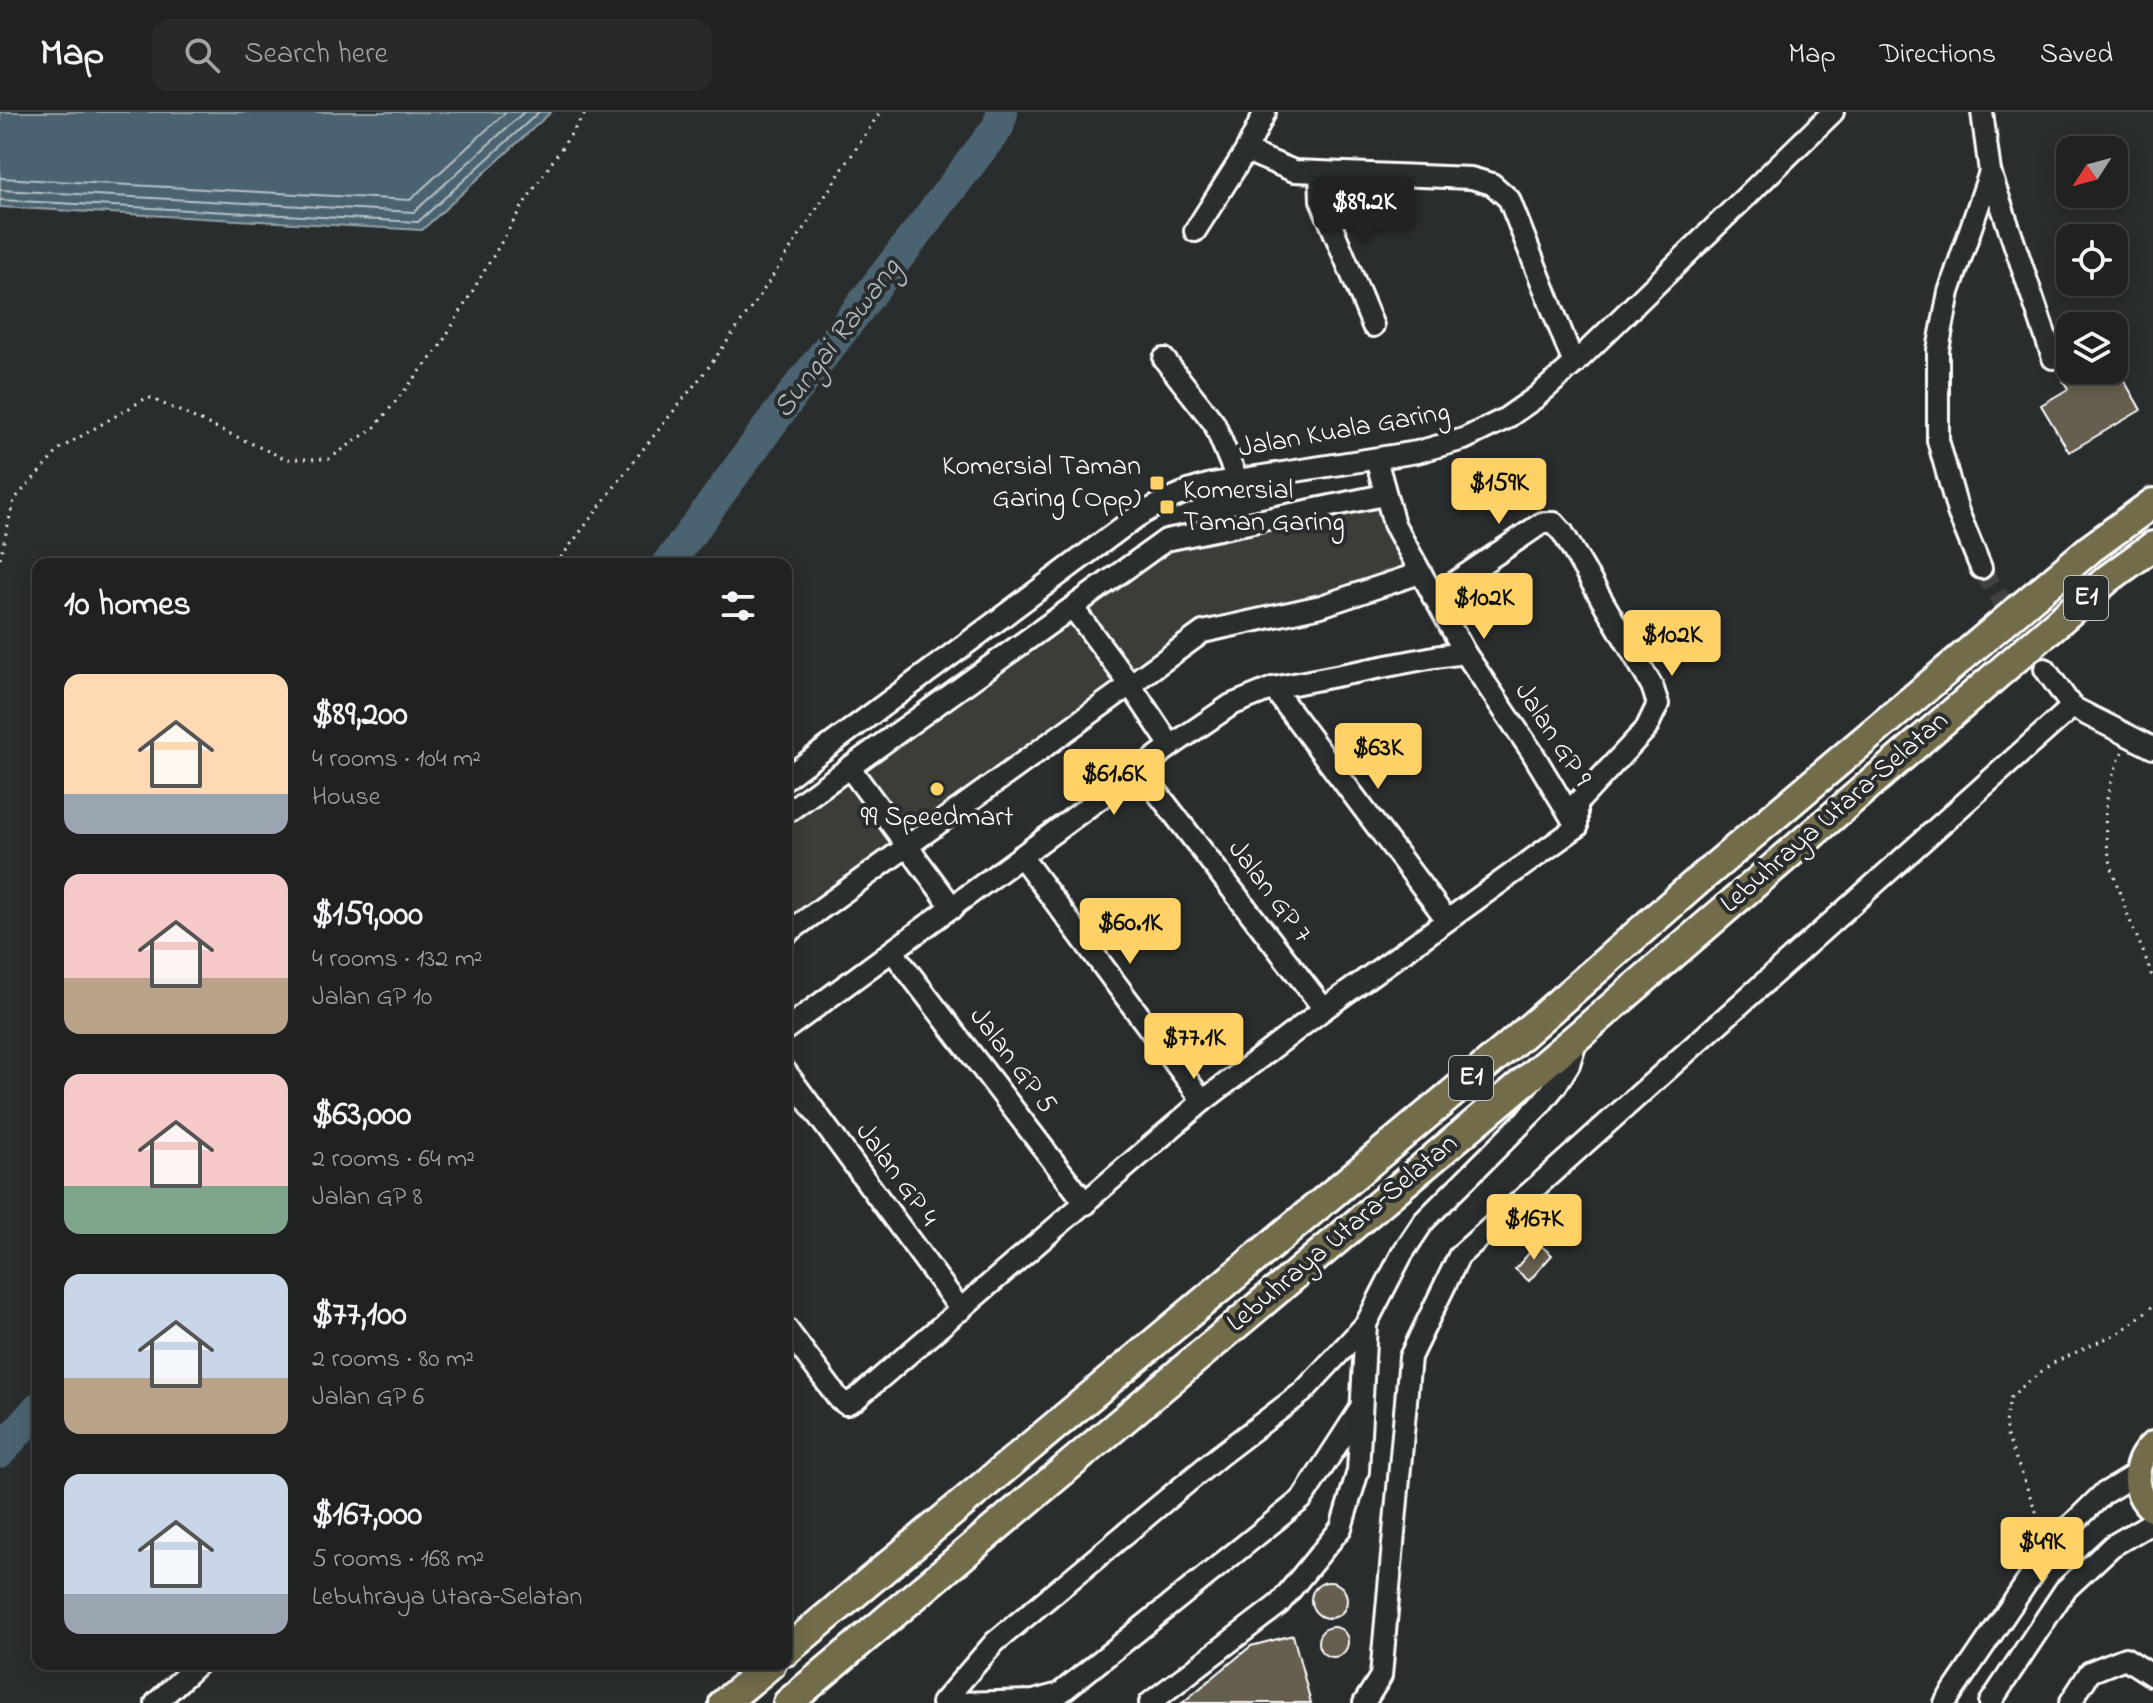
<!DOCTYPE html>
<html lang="en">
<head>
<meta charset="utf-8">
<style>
  :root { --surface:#202222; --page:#282a2a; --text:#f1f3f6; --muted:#a2a4a5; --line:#3d3f40; --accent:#ffd166 }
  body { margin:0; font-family:"Indie Flower",sans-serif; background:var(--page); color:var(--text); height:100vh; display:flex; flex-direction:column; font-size:30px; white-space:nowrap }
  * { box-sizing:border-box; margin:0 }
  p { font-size:26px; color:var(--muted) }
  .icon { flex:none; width:44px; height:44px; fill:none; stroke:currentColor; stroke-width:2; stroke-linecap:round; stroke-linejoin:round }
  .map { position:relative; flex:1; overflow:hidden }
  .details { position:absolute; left:32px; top:446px; width:760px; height:1112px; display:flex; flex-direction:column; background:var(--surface); border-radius:16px; box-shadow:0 4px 20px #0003,0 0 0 2px var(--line) }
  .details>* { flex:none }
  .needle { width:52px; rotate:234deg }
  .fabs { position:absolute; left:2056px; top:24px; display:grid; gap:16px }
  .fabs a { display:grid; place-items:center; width:72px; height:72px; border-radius:16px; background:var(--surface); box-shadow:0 4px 20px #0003,0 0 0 2px var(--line); font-size:40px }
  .price { position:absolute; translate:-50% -68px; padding:0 18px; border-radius:8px; background:var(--accent); color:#111; font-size:26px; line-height:52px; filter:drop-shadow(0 2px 4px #0008) }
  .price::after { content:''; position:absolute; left:50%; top:48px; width:24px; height:18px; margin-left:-12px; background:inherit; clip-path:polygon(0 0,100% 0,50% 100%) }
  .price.on { background:#222; color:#fff }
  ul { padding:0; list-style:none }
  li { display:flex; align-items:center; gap:24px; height:200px; padding:0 32px }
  li span { display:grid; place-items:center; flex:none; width:224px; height:160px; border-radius:16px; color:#555 }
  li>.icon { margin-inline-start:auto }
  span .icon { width:96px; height:96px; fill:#fffc; stroke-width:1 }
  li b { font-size:34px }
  h2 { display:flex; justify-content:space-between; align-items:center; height:96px; padding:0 32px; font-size:34px }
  header { display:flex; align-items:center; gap:48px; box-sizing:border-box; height:112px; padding:0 40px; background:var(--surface); border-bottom:2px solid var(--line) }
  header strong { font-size:38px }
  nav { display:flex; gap:44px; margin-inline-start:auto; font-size:28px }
  .search { width:560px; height:72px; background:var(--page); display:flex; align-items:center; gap:20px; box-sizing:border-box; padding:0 28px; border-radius:16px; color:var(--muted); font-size:30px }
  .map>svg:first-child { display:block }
</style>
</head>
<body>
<header>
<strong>Map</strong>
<div class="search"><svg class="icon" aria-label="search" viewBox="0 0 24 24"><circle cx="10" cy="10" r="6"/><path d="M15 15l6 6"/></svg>Search here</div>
<nav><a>Map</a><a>Directions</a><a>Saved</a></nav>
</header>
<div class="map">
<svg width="2153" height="1591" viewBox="0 0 2153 1591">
  <rect width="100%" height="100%" fill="#2a2d2e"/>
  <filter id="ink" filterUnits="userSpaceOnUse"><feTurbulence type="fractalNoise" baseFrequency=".0125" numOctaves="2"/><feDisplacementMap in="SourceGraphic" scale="16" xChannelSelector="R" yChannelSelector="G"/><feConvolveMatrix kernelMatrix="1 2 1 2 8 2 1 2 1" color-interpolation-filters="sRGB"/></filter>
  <g filter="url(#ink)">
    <!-- built -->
    <path fill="#3c3c38" d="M1375,390L1412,459L1318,489L1201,516L786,817V707L1167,432Z"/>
    <!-- water -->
    <path fill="#4b6470" stroke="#93a2a9" stroke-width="2" d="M0,0H551L422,118L0,95Z"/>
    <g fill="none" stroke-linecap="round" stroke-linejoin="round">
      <!-- shore -->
      <g stroke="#b7c1c6" stroke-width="2">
        <path d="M0,66L410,88L506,0"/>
        <path d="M0,78L414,100L524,0"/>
        <path d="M0,88L418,110L539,0"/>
      </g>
      <!-- river -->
      <g stroke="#4b6470" stroke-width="32">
        <path d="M668,452L778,302L998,15L1002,0"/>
        <path d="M0,1340L38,1296"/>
      </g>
    </g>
    <!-- building -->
    <g fill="#665f4f" stroke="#fff" stroke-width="2">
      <path d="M2114,251L2141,298L2069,340L2041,293L2068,277L2063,268L2080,258L2086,268L2103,258H2114Z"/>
      <path d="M1538,1131L1552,1143L1529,1169L1515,1157Z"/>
      <circle cx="1329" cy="1488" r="18"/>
      <circle cx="1333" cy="1530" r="15"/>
      <path d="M1293,1523L1311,1591H1182L1251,1534Z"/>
    </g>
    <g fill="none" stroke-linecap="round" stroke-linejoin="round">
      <!-- minor-tunnel -->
      <path stroke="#3f4243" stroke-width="20" stroke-dasharray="20 10" stroke-linecap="butt" d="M1981,456L2045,557"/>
      <!-- minor casing -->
      <g stroke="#fff" stroke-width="26">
        <g id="minor">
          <path d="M1246,39L1294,59L1471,66L1492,72L1509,87L1574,252"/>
          <path d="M1320,60L1321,88L1373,214"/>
          <path d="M1990,60L2053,246"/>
          <path d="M1195,119L1246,39L1265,0"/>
          <path d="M1164,247L1214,311L1237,367"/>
          <path d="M1376,347L1394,412L1465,541L1532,640L1577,715"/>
          <path d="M1981,456L1958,400L1938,328V238L1949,180L1990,60L1982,0"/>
          <path d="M1433,485L1542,411H1554L1563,421L1652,574L1658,592L1646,617L1577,691V715"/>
          <path d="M1073,496L1129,571L1171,634"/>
          <path d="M2045,557L2072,595L2153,636"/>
          <path d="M1273,576L1447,808"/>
          <path d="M849,655L953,796"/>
          <path d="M1140,658L1324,897"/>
          <path d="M786,666L1135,406C1160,391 1183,379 1212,372L1417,340L1464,327L1505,307L1535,286L1574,252L1833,0"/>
          <path d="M786,701L1166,428L1384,383"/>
          <path d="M1021,744L1203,989"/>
          <path d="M786,822L1203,520L1321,494L1420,461"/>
          <path d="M893,840L1086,1092"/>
          <path d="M786,917L1171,634L1231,593L1273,576L1434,545L1465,541"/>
          <path d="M786,960L961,1198"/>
          <path d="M786,1216L839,1287L846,1292L856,1287L1203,989L1324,897L1577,715"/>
          <path d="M156,1591L198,1552"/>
          <path d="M942,1591L995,1530L1219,1344L1303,1280L1366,1212"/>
          <path d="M955,1591L1034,1589L1059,1582L1302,1387L1359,1299"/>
          <path d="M1150,1591L1279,1492L1341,1416L1358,1359L1366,1212L1402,1142L1424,1109L1539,994L1556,973L1569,952L1577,926"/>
          <path d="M1364,1591L1381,1564L1410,1245L1459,1144L2072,595"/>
          <path d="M1945,1591L2055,1429L2103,1382L2136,1362"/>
          <path d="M1990,1591L2065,1478L2112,1434L2153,1410"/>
          <path d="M2070,1591L2090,1560L2125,1546L2153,1564"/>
        </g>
      </g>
      <!-- major casing -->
      <g stroke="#fff" stroke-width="30">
        <path id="major" d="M2153,1332C2133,1350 2130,1381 2153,1398"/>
      </g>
      <!-- highway casing -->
      <g stroke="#fff" stroke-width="34">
        <g id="highway">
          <path d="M786,1539L1509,934L1699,768L2090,437L2153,391"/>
          <path d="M724,1591L771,1552"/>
          <path d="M788,1591L1577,925L2109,466L2153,434"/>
        </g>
      </g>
      <!-- path -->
      <g stroke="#fff" stroke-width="3" stroke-dasharray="2 6" stroke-linecap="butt">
        <path d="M0,446L14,388L61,336L148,285L286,347H329L375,315L439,236L525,90L586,0"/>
        <path d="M556,452L640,341L705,260L755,191L880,0"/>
        <path d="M2123,640C2091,700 2108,753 2131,811C2139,831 2148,848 2153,869"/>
        <path d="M2042,1415L2007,1324L2005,1310L2008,1296L2011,1285L2023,1274L2051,1252L2122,1219L2153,1194"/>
      </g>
      <!-- minor -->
      <use href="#minor" stroke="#2a2d2e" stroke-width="20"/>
      <!-- major -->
      <use href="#major" stroke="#726c4b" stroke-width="24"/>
      <!-- highway -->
      <use href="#highway" stroke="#726c4b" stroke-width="28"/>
    </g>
  </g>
  <!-- markers -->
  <g fill="#ffd166" stroke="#2a2d2e" stroke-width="3">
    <rect x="1149" y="363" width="16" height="16" rx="4"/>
    <rect x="1159" y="387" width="16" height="16" rx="4"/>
    <circle cx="937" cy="677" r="8"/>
  </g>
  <g text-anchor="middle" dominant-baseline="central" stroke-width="8" stroke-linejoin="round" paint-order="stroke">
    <!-- shield labels -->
    <g fill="#2a2d2e" stroke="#bfc0c0" stroke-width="2">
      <rect x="2064" y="464" width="44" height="44" rx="6"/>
      <rect x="1449" y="944" width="44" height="44" rx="6"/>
    </g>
    <g font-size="26" font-weight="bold" fill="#fff">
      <text x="2086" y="486">E1</text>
      <text x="1471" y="966">E1</text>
    </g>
    <!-- street labels -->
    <g font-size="28" fill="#fff" stroke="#2a2d2e">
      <text transform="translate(1344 319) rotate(-10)">Jalan Kuala Garing</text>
      <text transform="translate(1552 623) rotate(57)">Jalan GP 9</text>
      <text transform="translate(1835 701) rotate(-41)">Lebuhraya Utara–Selatan</text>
      <text transform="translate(1269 780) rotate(53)">Jalan GP 7</text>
      <text transform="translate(1012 949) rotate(53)">Jalan GP 5</text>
      <text transform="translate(896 1063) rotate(54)">Jalan GP 4</text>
      <text transform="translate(1343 1122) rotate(-40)">Lebuhraya Utara–Selatan</text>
    </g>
    <!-- poi labels -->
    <g font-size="28" fill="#fff" stroke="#2a2d2e" text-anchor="end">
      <text x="1141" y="355">Komersial Taman<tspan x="1141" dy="32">Garing (Opp)</tspan></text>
      <text x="1183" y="379" text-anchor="start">Komersial<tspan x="1183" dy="32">Taman Garing</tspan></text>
      <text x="937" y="706" text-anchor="middle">99 Speedmart</text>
    </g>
    <!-- water labels -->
    <g font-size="30" font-style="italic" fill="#aeb9bf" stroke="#2a2d2e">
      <text transform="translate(838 227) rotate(-53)">Sungai Rawang</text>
    </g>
  </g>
</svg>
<div class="fabs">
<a><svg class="needle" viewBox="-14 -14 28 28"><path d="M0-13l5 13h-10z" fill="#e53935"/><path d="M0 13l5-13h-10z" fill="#a2a4a5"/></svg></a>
<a><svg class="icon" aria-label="locate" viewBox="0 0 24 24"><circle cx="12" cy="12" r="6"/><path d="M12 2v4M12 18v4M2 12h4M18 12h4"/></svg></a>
<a><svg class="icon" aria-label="layers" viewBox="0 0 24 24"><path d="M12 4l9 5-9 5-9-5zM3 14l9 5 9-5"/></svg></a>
</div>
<b class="price on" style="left:1364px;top:133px">$89.2K</b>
<b class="price" style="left:1499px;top:414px">$159K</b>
<b class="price" style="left:1484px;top:529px">$102K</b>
<b class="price" style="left:1672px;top:566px">$102K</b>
<b class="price" style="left:1378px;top:679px">$63K</b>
<b class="price" style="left:1114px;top:705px">$61.6K</b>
<b class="price" style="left:1130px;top:854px">$60.1K</b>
<b class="price" style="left:1194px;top:969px">$77.1K</b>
<b class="price" style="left:1534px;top:1150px">$167K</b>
<b class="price" style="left:2042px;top:1473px">$49K</b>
<section class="details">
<h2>10 homes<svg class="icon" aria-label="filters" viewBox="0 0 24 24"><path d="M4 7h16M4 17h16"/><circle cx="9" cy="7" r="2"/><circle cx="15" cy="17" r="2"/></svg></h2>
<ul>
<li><span style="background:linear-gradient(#ffd9b3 75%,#9aa5b1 0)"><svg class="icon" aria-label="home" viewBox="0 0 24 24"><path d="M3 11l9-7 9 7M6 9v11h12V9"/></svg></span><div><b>$89,200</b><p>4 rooms · 104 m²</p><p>House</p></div></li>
<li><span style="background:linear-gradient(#f6c9c9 65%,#b9a48a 0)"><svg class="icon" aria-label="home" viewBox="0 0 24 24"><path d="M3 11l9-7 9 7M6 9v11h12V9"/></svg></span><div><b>$159,000</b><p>4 rooms · 132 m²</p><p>Jalan GP 10</p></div></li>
<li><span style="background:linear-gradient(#f6c9c9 70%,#7fa58c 0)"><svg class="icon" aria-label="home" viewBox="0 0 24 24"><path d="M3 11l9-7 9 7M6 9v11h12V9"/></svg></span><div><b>$63,000</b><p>2 rooms · 64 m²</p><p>Jalan GP 8</p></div></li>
<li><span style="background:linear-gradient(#c9d6e8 65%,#b9a48a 0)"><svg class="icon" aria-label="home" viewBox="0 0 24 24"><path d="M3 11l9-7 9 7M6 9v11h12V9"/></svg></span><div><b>$77,100</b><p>2 rooms · 80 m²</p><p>Jalan GP 6</p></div></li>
<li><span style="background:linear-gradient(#c9d6e8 75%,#9aa5b1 0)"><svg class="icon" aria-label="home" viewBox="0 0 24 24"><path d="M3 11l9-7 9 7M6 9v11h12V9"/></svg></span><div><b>$167,000</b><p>5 rooms · 168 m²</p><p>Lebuhraya Utara–Selatan</p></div></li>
</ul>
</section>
</div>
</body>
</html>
